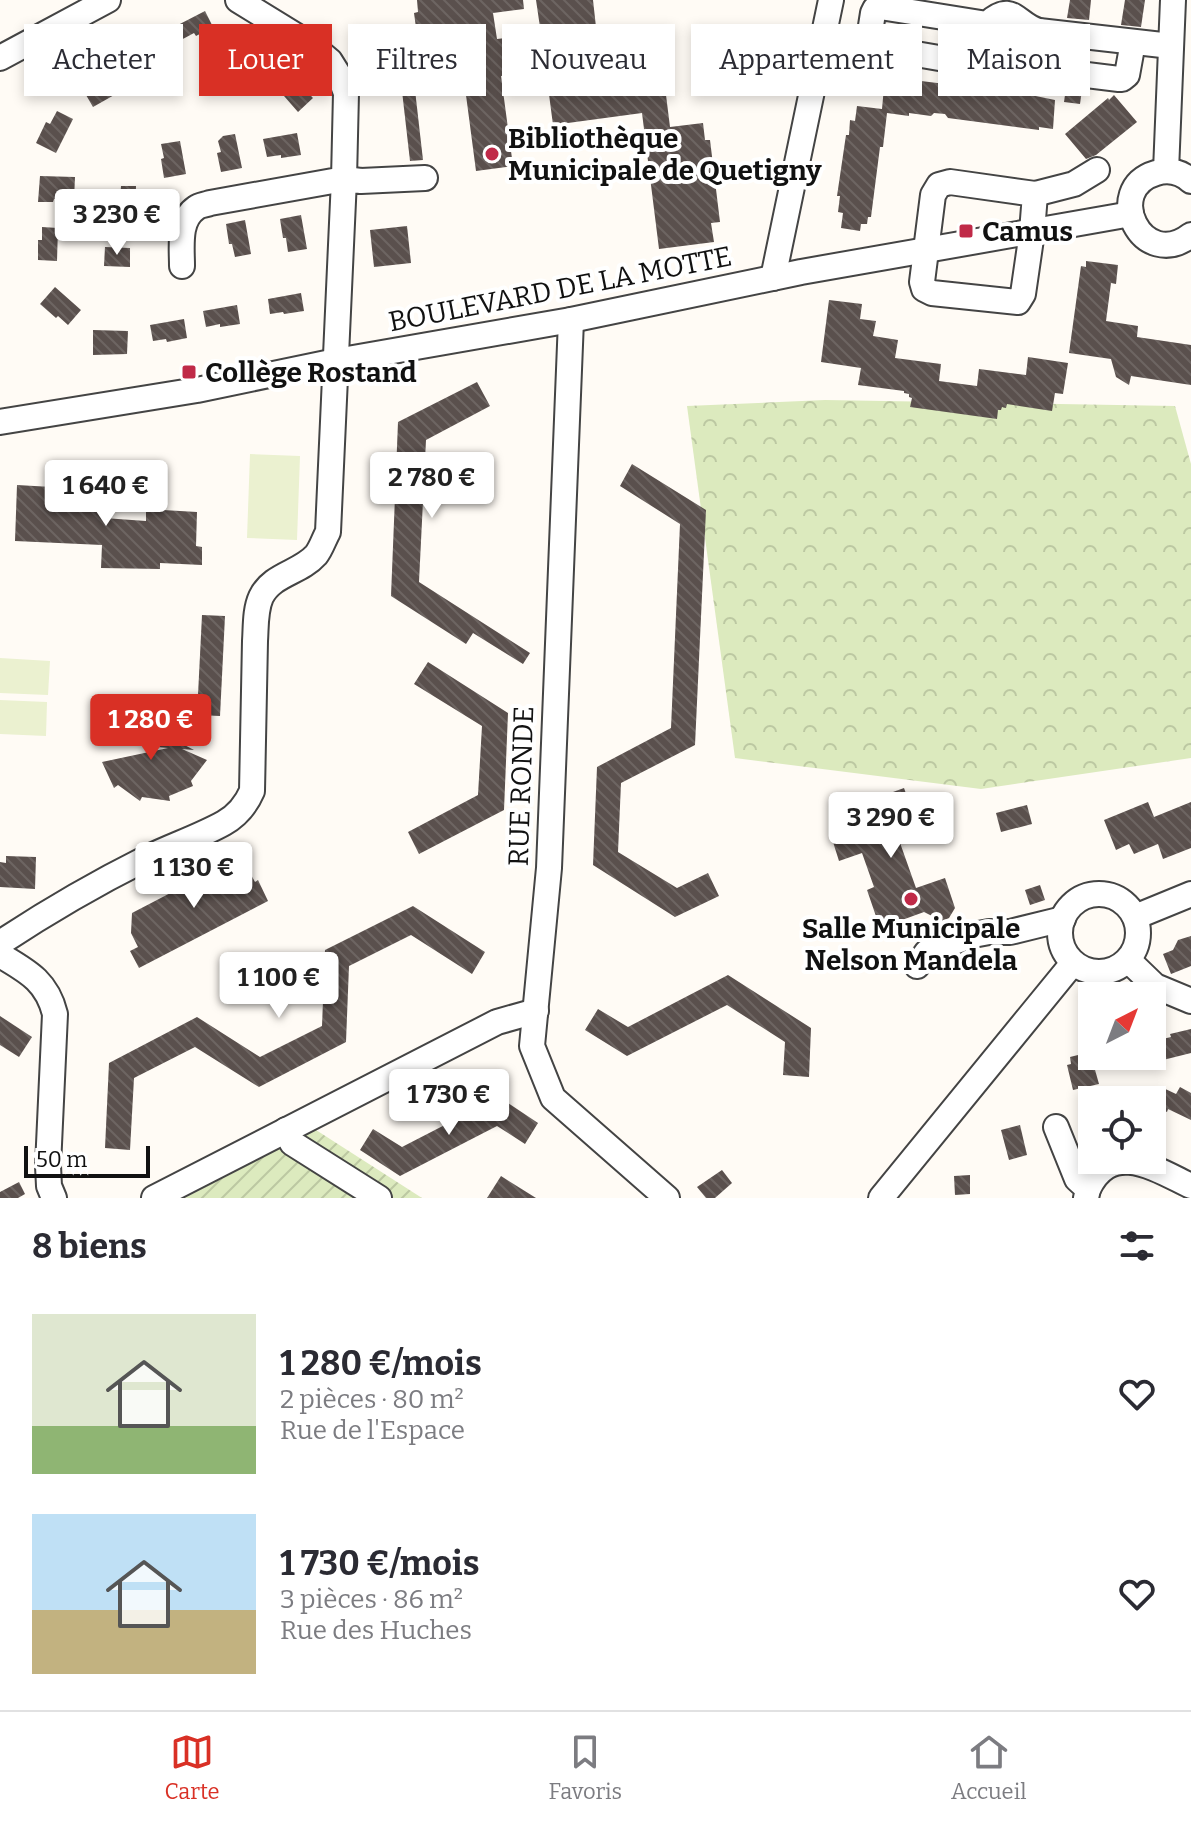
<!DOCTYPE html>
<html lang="fr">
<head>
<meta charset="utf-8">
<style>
  :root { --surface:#fff; --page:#f2f2f3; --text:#2b2b33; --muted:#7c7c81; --line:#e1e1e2; --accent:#d93025 }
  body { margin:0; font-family:Bitter,serif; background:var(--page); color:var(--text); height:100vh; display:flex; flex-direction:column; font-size:30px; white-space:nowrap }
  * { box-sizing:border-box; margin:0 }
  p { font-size:26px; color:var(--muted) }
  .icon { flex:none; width:44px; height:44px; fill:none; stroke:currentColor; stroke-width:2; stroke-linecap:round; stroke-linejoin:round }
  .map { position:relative; height:1198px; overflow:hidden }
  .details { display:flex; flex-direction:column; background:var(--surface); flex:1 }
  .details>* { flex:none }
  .banner { position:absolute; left:24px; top:24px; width:1144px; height:72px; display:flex; gap:16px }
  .needle { width:52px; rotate:42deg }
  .buttons { position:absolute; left:1078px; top:982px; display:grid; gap:16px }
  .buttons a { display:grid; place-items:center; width:88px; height:88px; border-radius:0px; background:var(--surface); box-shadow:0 4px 12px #0003; font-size:40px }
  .scale { position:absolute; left:24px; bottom:20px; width:126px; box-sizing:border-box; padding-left:8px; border:4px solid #111; border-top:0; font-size:22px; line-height:28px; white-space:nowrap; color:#111; -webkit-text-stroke:6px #fff; paint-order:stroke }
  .price { position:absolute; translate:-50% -68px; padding:0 18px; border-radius:8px; background:#fff; color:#222; font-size:26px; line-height:52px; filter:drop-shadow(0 2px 4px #0008) }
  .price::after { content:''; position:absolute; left:50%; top:48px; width:24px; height:18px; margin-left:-12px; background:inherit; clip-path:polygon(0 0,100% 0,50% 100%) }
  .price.selected { background:var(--accent); color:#fff }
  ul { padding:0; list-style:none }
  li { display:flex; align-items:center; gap:24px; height:200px; padding:0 32px }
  li span { display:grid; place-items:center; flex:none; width:224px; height:160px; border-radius:0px; color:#555 }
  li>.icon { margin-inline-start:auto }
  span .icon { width:96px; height:96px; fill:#fffc; stroke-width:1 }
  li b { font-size:34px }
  h2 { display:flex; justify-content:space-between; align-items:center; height:96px; padding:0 32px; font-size:34px }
  .pill { padding:0 28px; border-radius:0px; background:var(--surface); box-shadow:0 4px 12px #0003; font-size:28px; line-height:72px }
  .pill.selected { background:var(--accent); color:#fff }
  .dock { display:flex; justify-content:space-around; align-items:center; height:112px; border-top:2px solid var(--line); background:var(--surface); font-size:22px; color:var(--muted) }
  .dock a { display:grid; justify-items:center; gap:4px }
  .dock .selected { color:var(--accent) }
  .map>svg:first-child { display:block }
</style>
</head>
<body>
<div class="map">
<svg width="1191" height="1198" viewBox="0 0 1191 1198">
  <defs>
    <pattern id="park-crowns" width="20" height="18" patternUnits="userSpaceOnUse" patternTransform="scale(2)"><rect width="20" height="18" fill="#dceabe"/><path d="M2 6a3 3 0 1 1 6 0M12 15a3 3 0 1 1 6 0" fill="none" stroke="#bcc8a2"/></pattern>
    <pattern id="garden-furrows" width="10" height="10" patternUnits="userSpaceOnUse" patternTransform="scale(2)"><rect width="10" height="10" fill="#dceabe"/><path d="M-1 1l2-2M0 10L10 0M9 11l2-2" fill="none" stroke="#bcc8a2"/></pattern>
    <pattern id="building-back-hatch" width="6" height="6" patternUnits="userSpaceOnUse" patternTransform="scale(2)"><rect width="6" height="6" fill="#5a504d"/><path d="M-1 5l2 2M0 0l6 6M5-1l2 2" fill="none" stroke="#6d6562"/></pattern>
  </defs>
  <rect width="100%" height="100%" fill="#fffbf5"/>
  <!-- park -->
  <path fill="url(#park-crowns)" d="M825,400L1175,406L1191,464V758L981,789L735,758L687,406Z"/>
  <!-- garden -->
  <path fill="url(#garden-furrows)" d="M316,1130L422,1198H184Z"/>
  <!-- pitch -->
  <g fill="#ebf1d0">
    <path d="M250,454L300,456L297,540L247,538Z"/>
    <path d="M0,658L50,661L48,695L0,693Z"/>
    <path d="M0,700L47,702L46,736L0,734Z"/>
  </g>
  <!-- building -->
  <g fill="url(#building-back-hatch)">
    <path d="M417,0H523L524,9L493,13L497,39L541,34L536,0H593L596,27L569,31L573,66L655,55L659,87H665L670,127L703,123L705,140H710L720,222L711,223L714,242L659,249L642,113L553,125L547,79H542L541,71L501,76L513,166L476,171L464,80L473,79L474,67L471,43L419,50L414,13L418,12Z"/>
    <path d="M1070,0H1091L1089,20L1067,18Z"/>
    <path d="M1125,0H1145L1141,27L1121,25Z"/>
    <path d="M205,11L213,27L196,36L194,33L181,40L174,27Z"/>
    <path d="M235,41L266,61L254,80L235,68L237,65L224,57Z"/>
    <path d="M151,44L162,64L144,74L146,77L93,107L86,95L91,93L82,75L98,66L101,71Z"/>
    <path d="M291,74L313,98L298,112L284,96L287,94L278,85Z"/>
    <path d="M889,74L905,76V78L913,79V80L1026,94L1055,100L1053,129L1039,127V130L948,118L945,114L934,113L931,116L909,113V116L887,113L883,147H880L871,217H868L867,224H861L860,231L841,228L843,213L838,212L840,196H837L846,135H849L850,120L855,121L857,106L882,109L884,87H887Z"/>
    <path d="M1066,88L1082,90L1080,104L1064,102Z"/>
    <path d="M415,90L423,160L410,161L402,91Z"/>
    <path d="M1114,95L1137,122L1096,155L1086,159L1065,134L1108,98L1109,100Z"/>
    <path d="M57,111L73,119L56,153L36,143L46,122L50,124Z"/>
    <path d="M297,133L301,155L281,158V155L267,157L263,139Z"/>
    <path d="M235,134L242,168L221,172L217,153L221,152L218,141L223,136Z"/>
    <path d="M180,141L186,174L164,178L161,159L164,158L161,144Z"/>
    <path d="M40,176L75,177L74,200L54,199L53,202H38Z"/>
    <path d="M121,186H136L135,220L115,218L116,198L120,199Z"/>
    <path d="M301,215L307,249L288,252L286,238H283L280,219Z"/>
    <path d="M245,220L251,254L235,257L232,244H229L226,224Z"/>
    <path d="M407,226L411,263L374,267L370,230Z"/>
    <path d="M42,227L58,228L57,261L38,260V240H42Z"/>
    <path d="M105,247L130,248V267L104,266Z"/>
    <path d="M1086,261L1118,265L1116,284L1111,283L1106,321L1138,326L1137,337L1191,345V385L1131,376L1129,385L1116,377L1111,359L1069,353L1081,266L1086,267Z"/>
    <path d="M55,287L81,310L68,325L58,316L56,318L40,304Z"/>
    <path d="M301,293L304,311L284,314L283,312L270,314L268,299Z"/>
    <path d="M829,300L862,304L860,319L876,321L873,336L898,340L895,358L941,364L939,381L977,386L979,369L1026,375L1028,357L1068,363L1063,394L1055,393L1052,411L1007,404L1006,408L1002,407L1001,410H998L997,419L910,407L912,398L909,397V394L904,393V391L858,385L861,368L821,362Z"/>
    <path d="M237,305L240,324L220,327V324L206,327L203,311Z"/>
    <path d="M184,319L187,338L167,342L166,339L153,341L150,325Z"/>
    <path d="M93,330L128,331L127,354L93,355Z"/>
    <path d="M477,382L490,406L426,440L419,582L530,653L523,664L473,633L466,644L391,596L398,422Z"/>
    <path d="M632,464L706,510L695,745L621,783L618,852L677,888L708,873L719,896L675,917L593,865L597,767L671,728L680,524L620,486Z"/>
    <path d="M17,485L104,490V518L146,521V509L197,512L196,546L202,547V565L160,563V569L101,568L102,545L15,541Z"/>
    <path d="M202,615L225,616L220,716L197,715Z"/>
    <path d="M428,662L508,713L504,810L419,854L408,832L478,795L482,726L414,684Z"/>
    <path d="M118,706L142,712L141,745L158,731L194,750L182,749L207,760L191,781L193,786L169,796L170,801L142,797L140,801L118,785L114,788L102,762L168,748L116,743Z"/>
    <path d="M904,788L920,833L899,840L916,888L945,878L955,908L949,918L942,921L924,912L880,928L867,890L874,887L862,853L839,861L833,842L847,837L838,812Z"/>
    <path d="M1148,802L1154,817L1191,802V848L1163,859L1158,844L1134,854L1129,844L1116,850L1104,820Z"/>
    <path d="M1027,805L1032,824L1001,832L996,813Z"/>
    <path d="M6,856L36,857L35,889L0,887V862L6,863Z"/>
    <path d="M241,856L255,882L258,880L268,901L139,968L130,951L138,947L131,933L132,913L180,888L175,878L192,868L198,879Z"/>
    <path d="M1040,885L1045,900L1030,905L1025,890Z"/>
    <path d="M413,906L485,952L472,974L411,935L349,966L346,1042L259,1087L195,1047L134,1078L130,1150L105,1148L109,1063L197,1017L260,1057L322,1026L325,950Z"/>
    <path d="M1191,936V966L1171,974L1163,954L1173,950L1178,940Z"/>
    <path d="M728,975L811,1028L809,1077L783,1075L785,1042L727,1005L627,1056L585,1030L598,1009L628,1027Z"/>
    <path d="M0,1016L32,1037L19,1057L0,1045Z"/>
    <path d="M1191,1029V1053L1163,1060L1158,1040L1171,1037L1170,1034Z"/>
    <path d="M1090,1052L1099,1084L1073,1090L1067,1065L1071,1064L1070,1057Z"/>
    <path d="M1159,1086L1176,1094L1180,1087L1191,1093V1120L1168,1109L1167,1112L1152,1105V1089L1156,1091Z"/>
    <path d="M499,1097L538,1123L525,1144L497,1126L400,1176L360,1150L373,1129L402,1147Z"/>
    <path d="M1020,1125L1027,1155L1009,1160L1001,1130Z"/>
    <path d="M722,1170L732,1183L715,1198H706L697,1187Z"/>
    <path d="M970,1175V1194L955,1195L954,1176Z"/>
    <path d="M501,1176L536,1198H487Z"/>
    <path d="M19,1182L25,1194L18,1198H0V1192Z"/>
  </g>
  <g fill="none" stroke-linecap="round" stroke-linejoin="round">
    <!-- minor casing -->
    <g stroke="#444" stroke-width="28">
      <g id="minor">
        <path d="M1039,31L1034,62L1038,69L1119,79H1122L1127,75L1133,42"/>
        <path d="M823,38L968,63H974L983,56L987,24"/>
        <path d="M868,45L873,13L875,9L880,7L987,24C1013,0 1016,25 1039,31L1171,46"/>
        <path d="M0,58L108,0"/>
        <path d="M1166,171L1173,0"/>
        <path d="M1191,181C1181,172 1169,169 1156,173C1102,189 1142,273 1191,235"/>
        <path d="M950,182L1035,194L1032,232L1023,294L1018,302L932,293L924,289L922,282L933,195L939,185Z"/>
        <path d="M1035,194L1074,184L1097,170"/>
        <path d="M182,266C182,247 178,220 196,208C200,205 205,205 210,203L344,179L346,93L340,77L330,61L311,45L238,0"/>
        <path d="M773,278L831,0"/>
        <path d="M571,320L549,868L532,1046L553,1098L667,1198"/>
        <path d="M0,422L197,390L336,361L571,320L801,272L1131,214"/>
        <circle cx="1099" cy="933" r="39"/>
        <path d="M1135,917L1191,894"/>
        <path d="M0,943C47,912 95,884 145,859C171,846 199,837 224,823C238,815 246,805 252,791L255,641C256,627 255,610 261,597C272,574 300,573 316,555C321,549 324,539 328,532L344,179L361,181L425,178"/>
        <path d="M0,955C27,971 47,981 55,1014L48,1166L49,1186L54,1198"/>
        <path d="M1128,960L1155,986L1191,1001"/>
        <path d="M917,966L927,952L973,935L989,932H1010L1063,919"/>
        <path d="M1056,1127L1077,1179L1088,1189L1086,1198"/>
        <path d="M286,1130L292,1143L379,1198"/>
        <path d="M1088,1189C1112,1139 1157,1170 1191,1186"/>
        <path d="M154,1198L497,1022L536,1011"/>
        <path d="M881,1198L1073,963"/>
      </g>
    </g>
    <!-- minor -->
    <use href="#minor" stroke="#fff" stroke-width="24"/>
  </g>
  <!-- markers -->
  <g fill="#c02a48" stroke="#fff" stroke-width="3">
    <circle cx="492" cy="154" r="8"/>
    <rect x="958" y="223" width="16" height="16" rx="4"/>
    <rect x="181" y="364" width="16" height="16" rx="4"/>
    <circle cx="911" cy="899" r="8"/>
  </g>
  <g text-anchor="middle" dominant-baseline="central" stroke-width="8" stroke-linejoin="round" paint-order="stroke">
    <!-- poi labels -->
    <g font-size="28" font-weight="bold" fill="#111" stroke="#fff" text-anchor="start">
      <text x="508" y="138">Bibliothèque<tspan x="508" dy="32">Municipale de Quetigny</tspan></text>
      <text x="982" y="231">Camus</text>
      <text x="205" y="372">Collège Rostand</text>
      <text x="911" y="928" text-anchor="middle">Salle Municipale<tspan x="911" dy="32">Nelson Mandela</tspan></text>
    </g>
    <!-- street labels -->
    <g font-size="28" fill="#111" stroke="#fff">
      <text transform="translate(560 289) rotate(-11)">BOULEVARD DE LA MOTTE</text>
      <text transform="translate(521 786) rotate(-88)">RUE RONDE</text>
    </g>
  </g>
</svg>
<div class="buttons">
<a><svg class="needle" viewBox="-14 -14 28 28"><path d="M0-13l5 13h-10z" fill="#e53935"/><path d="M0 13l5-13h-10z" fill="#7c7c81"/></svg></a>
<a><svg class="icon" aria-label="locate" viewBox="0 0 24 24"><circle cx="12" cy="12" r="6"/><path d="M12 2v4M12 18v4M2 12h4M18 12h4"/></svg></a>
</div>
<div class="scale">50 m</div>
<b class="price" style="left:117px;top:257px">3 230 €</b>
<b class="price" style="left:432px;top:520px">2 780 €</b>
<b class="price" style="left:106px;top:528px">1 640 €</b>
<b class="price selected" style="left:151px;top:762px">1 280 €</b>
<b class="price" style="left:891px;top:860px">3 290 €</b>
<b class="price" style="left:194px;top:910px">1 130 €</b>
<b class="price" style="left:279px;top:1020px">1 100 €</b>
<b class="price" style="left:449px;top:1137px">1 730 €</b>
<div class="banner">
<a class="pill">Acheter</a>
<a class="pill selected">Louer</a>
<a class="pill">Filtres</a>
<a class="pill">Nouveau</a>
<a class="pill">Appartement</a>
<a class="pill">Maison</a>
</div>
</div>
<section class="details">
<h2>8 biens<svg class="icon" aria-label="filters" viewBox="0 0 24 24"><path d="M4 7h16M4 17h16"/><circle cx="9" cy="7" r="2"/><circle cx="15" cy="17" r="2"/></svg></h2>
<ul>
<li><span style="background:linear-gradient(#dfe7d0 70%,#8fb573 0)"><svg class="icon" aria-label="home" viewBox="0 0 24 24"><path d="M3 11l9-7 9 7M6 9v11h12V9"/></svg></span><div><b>1 280 €/mois</b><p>2 pièces · 80 m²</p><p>Rue de l'Espace</p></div><svg class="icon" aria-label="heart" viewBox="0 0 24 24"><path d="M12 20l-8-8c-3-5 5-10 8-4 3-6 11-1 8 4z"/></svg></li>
<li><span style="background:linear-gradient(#bfe0f5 60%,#c2b280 0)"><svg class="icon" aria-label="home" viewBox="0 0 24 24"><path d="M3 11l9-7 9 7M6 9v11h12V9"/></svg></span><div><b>1 730 €/mois</b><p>3 pièces · 86 m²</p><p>Rue des Huches</p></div><svg class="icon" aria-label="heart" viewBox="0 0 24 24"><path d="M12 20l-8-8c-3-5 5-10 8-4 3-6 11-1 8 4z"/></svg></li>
</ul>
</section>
<nav class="dock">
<a class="selected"><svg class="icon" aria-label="map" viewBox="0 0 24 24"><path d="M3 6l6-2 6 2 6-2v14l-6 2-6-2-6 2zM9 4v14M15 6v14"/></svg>Carte</a>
<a><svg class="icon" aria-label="saved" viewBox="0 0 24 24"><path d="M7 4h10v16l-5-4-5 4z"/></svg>Favoris</a>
<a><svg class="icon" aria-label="home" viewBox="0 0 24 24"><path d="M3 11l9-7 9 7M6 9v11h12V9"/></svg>Accueil</a>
</nav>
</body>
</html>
